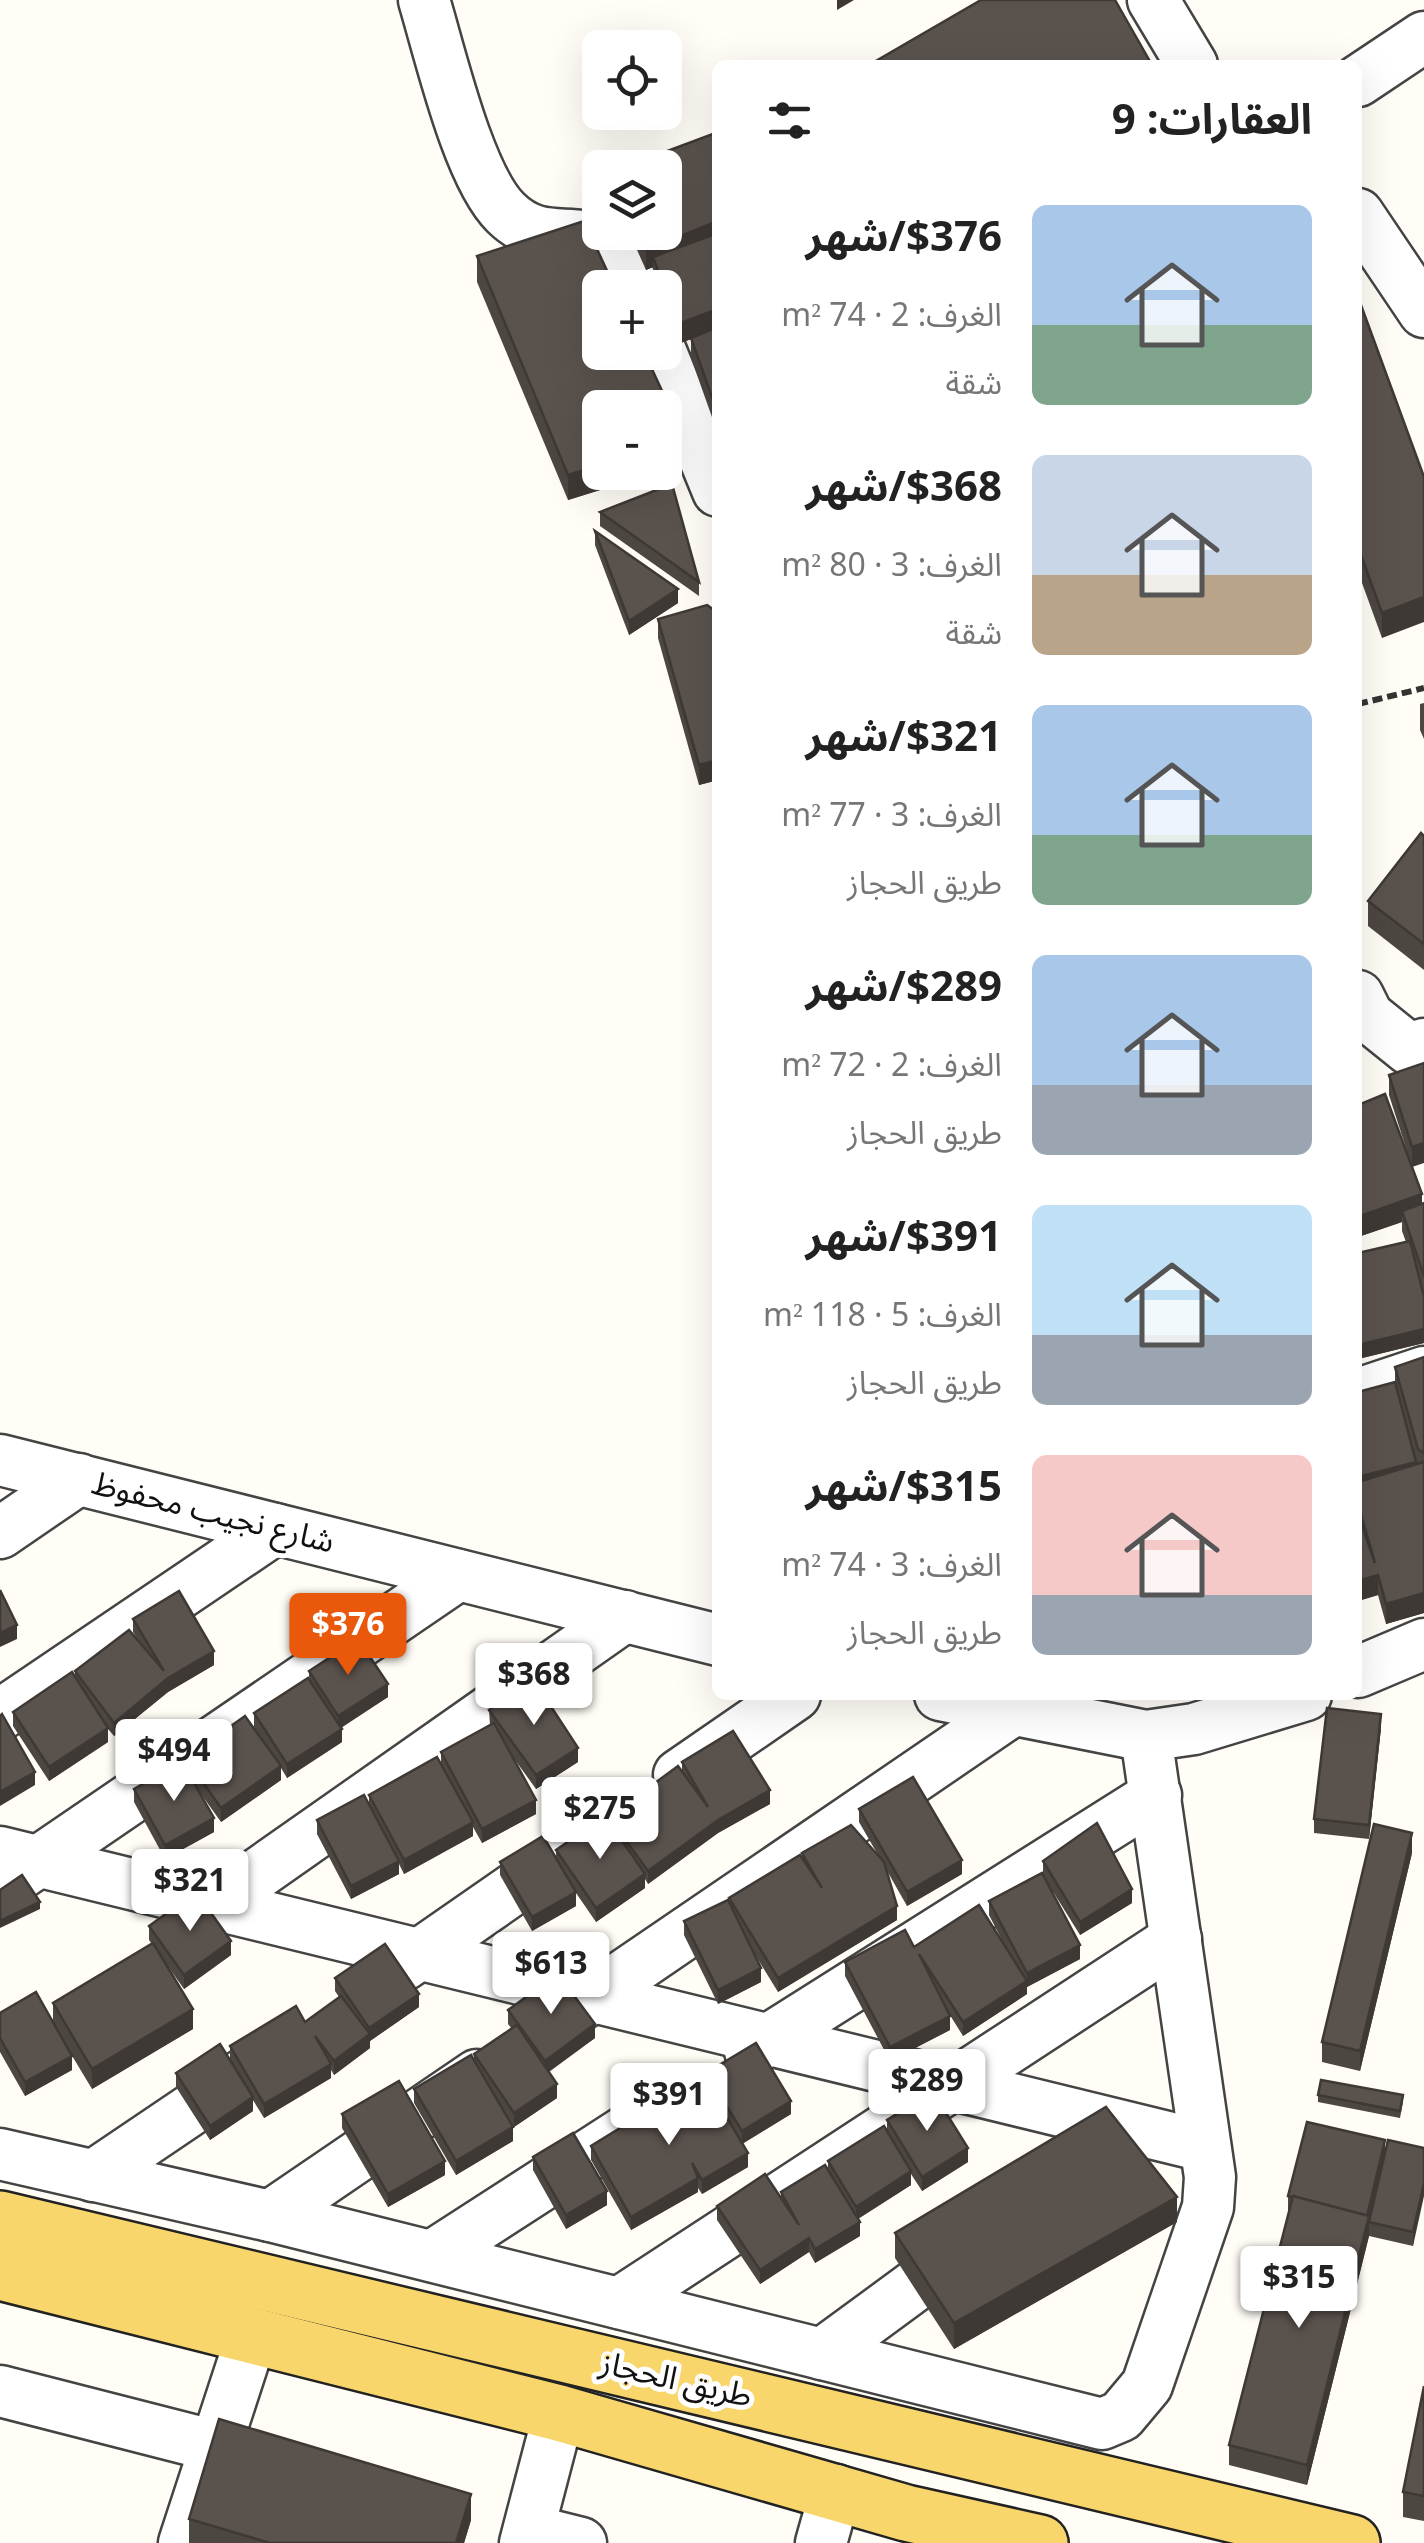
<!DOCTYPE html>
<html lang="ar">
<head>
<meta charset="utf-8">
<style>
  :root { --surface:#fff; --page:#f6f6f6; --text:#222; --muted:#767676; --accent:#ea580c }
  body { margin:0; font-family:Georgia,"Noto Sans Arabic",serif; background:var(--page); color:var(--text); direction:rtl; height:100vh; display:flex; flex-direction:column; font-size:38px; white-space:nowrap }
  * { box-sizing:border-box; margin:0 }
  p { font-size:32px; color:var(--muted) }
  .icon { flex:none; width:55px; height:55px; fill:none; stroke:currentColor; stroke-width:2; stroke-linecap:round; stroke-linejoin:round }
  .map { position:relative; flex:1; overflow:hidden; direction:ltr }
  .sheet { position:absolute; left:712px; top:60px; width:650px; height:1640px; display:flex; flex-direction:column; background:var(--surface); border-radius:15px; box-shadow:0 10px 40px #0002; direction:rtl }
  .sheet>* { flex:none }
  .tools { position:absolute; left:582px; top:30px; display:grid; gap:20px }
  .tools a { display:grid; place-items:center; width:100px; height:100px; border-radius:15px; background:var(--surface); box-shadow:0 10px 40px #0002; font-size:50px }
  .price { position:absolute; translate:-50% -85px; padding:0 22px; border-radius:10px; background:#fff; color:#222; font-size:32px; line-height:65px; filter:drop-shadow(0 2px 5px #0008) }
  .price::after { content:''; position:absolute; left:50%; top:60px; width:30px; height:22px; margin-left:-15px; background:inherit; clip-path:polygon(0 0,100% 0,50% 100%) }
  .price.on { background:var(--accent); color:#fff }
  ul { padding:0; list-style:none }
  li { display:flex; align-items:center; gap:30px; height:250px; padding:0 50px }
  li span { display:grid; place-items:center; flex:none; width:280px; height:200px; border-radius:15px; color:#555 }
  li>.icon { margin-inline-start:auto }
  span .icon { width:120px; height:120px; fill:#fffc; stroke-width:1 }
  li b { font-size:42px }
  h2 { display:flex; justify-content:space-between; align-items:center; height:120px; padding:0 50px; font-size:42px }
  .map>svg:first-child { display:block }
</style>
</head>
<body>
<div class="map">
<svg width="1424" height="2543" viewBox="0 0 1424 2543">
  <rect width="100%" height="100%" fill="#fffdf5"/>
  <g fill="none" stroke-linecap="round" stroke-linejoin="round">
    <!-- minor casing -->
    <g stroke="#444" stroke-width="55">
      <g id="minor">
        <path d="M424,0C440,53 468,176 506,213C555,261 598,199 634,288"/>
        <path d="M1153,0L1192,65"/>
        <path d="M1358,81L1424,37"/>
        <path d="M1358,214L1424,312"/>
        <path d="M661,352L718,491"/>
        <path d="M1358,996L1368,1016L1409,1049L1424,1044"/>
        <path d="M1358,1394L1424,1372"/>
        <path d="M0,1460L718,1640"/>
        <path d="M0,1533L79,1479"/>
        <path d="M1358,1672L1424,1644"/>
        <path d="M940,1695L1146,1736L1194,1729L1306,1695"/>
        <path d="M0,1715L275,1529"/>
        <path d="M679,1775L795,1695"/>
        <path d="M0,1852L1204,2146"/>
        <path d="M20,1874L458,1575"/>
        <path d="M199,1915L625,1616"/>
        <path d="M404,1965L564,1854"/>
        <path d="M576,2008L1010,1712"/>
        <path d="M750,2051L1156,1795"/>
        <path d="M0,2154L270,2216L1102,2424L1121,2416L1147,2385L1208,2207L1210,2177L1146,1736"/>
        <path d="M93,2176L247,2072"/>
        <path d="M270,2216L477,2075"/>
        <path d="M432,2256L649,2116"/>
        <path d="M619,2303L1176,1939"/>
        <path d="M822,2354L969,2246"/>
        <path d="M0,2391L215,2446"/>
        <path d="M529,2530L581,2543"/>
        <path d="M184,2543L252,2335"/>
        <path d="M525,2543L559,2413"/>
        <path d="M821,2543L836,2490"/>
      </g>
    </g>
    <!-- major casing -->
    <g stroke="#222" stroke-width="60">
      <g id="major">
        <path d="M0,2219L1352,2543"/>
        <path d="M0,2272L559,2413L906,2513L1040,2543"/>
      </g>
    </g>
    <!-- path -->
    <path stroke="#333" stroke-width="6" stroke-dasharray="10 5" stroke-linecap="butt" d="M1358,704L1424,688"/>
    <!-- minor -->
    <use href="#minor" stroke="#fff" stroke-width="50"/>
    <!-- major -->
    <use href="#major" stroke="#f9d66b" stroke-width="55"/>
  </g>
  <!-- wall -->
  <g fill="#4d4742">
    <path d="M718,132V434L691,358V339L678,344L665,309V288H657L653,277V267L646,270L629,232H665Z"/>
    <path d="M477,256L600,472H658L568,500L477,282Z"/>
    <path d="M1358,297L1424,477L1382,638L1358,572Z"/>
    <path d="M600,512L699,582V596L600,526Z"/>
    <path d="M595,531L678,603L629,635L595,545Z"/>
    <path d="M718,613V780L699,785L658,638V619Z"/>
    <path d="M1424,703V739L1420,730V704Z"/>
    <path d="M1424,836V970L1368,926V901Z"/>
    <path d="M1424,1063L1412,1167L1389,1095V1075Z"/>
    <path d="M1358,1105L1422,1204L1424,1203V1343L1358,1359V1253L1406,1242L1402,1231V1222L1358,1237Z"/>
    <path d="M1424,1357V1613L1386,1624L1378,1595L1358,1601V1392L1395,1382V1367Z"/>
    <path d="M133,1619L214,1665L168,1692L114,1736L108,1729V1742L49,1781L13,1726V1712L75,1677V1671L138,1640L133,1632Z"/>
    <path d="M309,1671L388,1697L341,1727L342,1742L287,1778L281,1768V1780L221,1822L196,1787L214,1832L165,1859L134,1802V1789L186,1768V1758L265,1744L254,1727V1713L309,1679Z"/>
    <path d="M489,1710L578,1762L536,1789L510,1753L536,1814L482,1843L473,1827V1836L404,1874L399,1864V1874L351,1899L317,1834V1820L369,1803V1795L441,1764V1752L490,1725Z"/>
    <path d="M1381,1728L1369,1839L1314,1833V1819Z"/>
    <path d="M682,1762L770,1804L718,1833L648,1884L645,1879V1888L596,1922L576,1893V1906L532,1931L500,1875V1862L556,1857V1850L609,1823V1817L682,1771Z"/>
    <path d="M859,1809L962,1874L907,1906L886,1869L897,1920L778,1992L751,1948L761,1982L718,2004L684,1935V1921L729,1903V1898L802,1859V1853L878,1855L859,1822Z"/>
    <path d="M1412,1853L1360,2071L1322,2062V2042Z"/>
    <path d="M1043,1861L1132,1903L1080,1935L1047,1882L1080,1959L1027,1987V1994L963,2036L948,2012L950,2030L890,2061L845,1976V1962L914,1947L1007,1950L989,1915V1901L1043,1873Z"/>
    <path d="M149,1926L231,1955L184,1989L162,1958L193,2029L92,2089L59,2034L72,2070L25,2096L0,2052V2013L53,2022V2003L152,1944L149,1940Z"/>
    <path d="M335,1978L419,2007L370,2041V2048L334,2075L331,2070V2078L264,2118L253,2100V2111L210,2140L176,2087V2073L230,2060V2046L305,2022L339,1997L335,1991Z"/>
    <path d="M508,2010L595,2038L549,2072L557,2098L514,2127L509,2119L513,2141L456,2175L414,2103V2089L474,2060V2054L512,2029L508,2024Z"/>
    <path d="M706,2073L791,2114L742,2144L748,2167L702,2194L698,2188V2192L631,2230L591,2160V2146L706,2081Z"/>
    <path d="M1318,2095L1403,2102L1400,2118L1318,2102Z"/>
    <path d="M342,2114L445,2175L388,2207L342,2128Z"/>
    <path d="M887,2120L968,2162L922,2191L911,2174V2185L858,2219L860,2236L815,2263L809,2252L760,2284L717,2220V2206L781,2198V2192L828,2169V2161L887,2132Z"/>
    <path d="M1424,2148L1413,2246L1369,2236L1307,2485L1229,2465V2445L1289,2210H1288V2196L1385,2154Z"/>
    <path d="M533,2157L607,2205L566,2229L533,2170Z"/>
    <path d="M1177,2222L954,2349L895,2258V2233Z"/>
    <path d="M1424,2386V2521L1403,2517V2492Z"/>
    <path d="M189,2519L471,2520L464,2543H189Z"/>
  </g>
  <!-- shaded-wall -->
  <g fill="#3f3936">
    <path d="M837,0H854L837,10Z"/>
    <path d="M718,221V241L653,257V267L646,270V250Z"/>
    <path d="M718,309V329L678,344V324Z"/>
    <path d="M600,465V472H658L568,500V475Z"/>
    <path d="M678,589V603L629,635V621Z"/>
    <path d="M1424,597V622L1382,638V613Z"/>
    <path d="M718,760V780L699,785V765Z"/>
    <path d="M1424,1143V1163L1412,1167V1147Z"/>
    <path d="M1422,1194V1214L1402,1211V1222L1358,1237V1217Z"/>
    <path d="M1424,1329V1343L1358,1359V1345Z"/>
    <path d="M1416,1462V1476L1358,1491V1477Z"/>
    <path d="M1378,1575V1595L1358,1601V1581Z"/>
    <path d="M1424,1593V1613L1386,1624V1604Z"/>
    <path d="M17,1625V1639L0,1647V1633Z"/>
    <path d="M214,1651V1665L168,1692L114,1736V1723L168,1678Z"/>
    <path d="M388,1684V1697L338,1730V1716Z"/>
    <path d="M1381,1714V1728L1369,1839V1825Z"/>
    <path d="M108,1728V1742L49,1781V1767Z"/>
    <path d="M342,1729V1742L287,1778V1764Z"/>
    <path d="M578,1748V1762L536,1789V1775Z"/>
    <path d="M281,1766V1780L221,1822V1808Z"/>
    <path d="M35,1772V1785L0,1806V1792Z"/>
    <path d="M770,1790V1804L718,1833L648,1884V1871L718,1820Z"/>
    <path d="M536,1800V1814L482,1843V1829Z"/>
    <path d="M214,1818V1832L165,1859V1845Z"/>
    <path d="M473,1822V1836L404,1874V1860Z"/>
    <path d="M1412,1833V1853L1360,2071V2051Z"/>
    <path d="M962,1860V1874L907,1906V1892Z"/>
    <path d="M399,1861V1874L351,1899V1886Z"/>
    <path d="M645,1874V1888L596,1922V1908Z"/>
    <path d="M1132,1889V1903L1080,1935V1922Z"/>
    <path d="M576,1892V1906L532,1931V1917Z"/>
    <path d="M40,1902V1909L0,1928V1921Z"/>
    <path d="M897,1906V1920L778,1992V1978Z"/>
    <path d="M231,1941V1955L184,1989V1975Z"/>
    <path d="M1080,1945V1959L1027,1987V1994L963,2036V2022L1027,1981V1973Z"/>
    <path d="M761,1968V1982L718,2004V1990Z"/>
    <path d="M419,1994V2007L370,2041V2048L334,2075V2061L369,2035V2028Z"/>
    <path d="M193,2009V2029L92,2089V2069Z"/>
    <path d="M950,2016V2030L890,2061V2047Z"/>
    <path d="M595,2024V2038L545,2074V2061Z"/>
    <path d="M72,2056V2070L25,2096V2082Z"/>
    <path d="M331,2064V2078L264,2118V2104Z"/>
    <path d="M557,2084V2098L514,2127V2113Z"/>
    <path d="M253,2097V2111L210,2140V2126Z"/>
    <path d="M791,2101V2114L742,2144V2131Z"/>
    <path d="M513,2127V2141L456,2175V2161Z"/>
    <path d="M1385,2140V2154L1369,2218V2236L1307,2485V2465Z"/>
    <path d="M968,2148V2162L922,2191V2177Z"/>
    <path d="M748,2153V2167L702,2194V2180Z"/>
    <path d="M445,2161V2175L388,2207V2194Z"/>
    <path d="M911,2171V2185L856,2220V2207Z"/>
    <path d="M698,2178V2192L631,2230V2217Z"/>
    <path d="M1424,2183V2196L1413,2246V2232Z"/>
    <path d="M607,2191V2205L566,2229V2215Z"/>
    <path d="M1177,2197V2222L954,2349V2323Z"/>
    <path d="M860,2222V2236L815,2263V2249Z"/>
    <path d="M809,2238V2252L760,2284V2270Z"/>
    <path d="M471,2494V2520L464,2543H456Z"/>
  </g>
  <!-- building -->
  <g fill="#5a524d" stroke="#3f3936" stroke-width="2.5">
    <path d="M981,0H1115L1152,65H869Z"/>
    <path d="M718,132V221L646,250L638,232H665V168H622Z"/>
    <path d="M584,221L615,288H600V352H644L663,393L662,408H600V465L568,475L477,256Z"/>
    <path d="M718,233V309L678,324L653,257Z"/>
    <path d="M1358,297L1424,477V597L1382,613L1358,547Z"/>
    <path d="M718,327V414L691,338Z"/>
    <path d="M672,484L699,582L600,512Z"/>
    <path d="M595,531L678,589L629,621Z"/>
    <path d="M707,605L718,613V760L699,765L658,619Z"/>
    <path d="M1421,833L1424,836V944L1368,901Z"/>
    <path d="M1424,1063V1143L1412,1147L1389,1075Z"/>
    <path d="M1385,1094L1422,1194L1358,1217V1105Z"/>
    <path d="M1424,1203V1276L1402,1211Z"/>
    <path d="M1410,1241L1424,1297V1329L1358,1345V1253Z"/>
    <path d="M1424,1357V1453L1418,1449L1395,1367Z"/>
    <path d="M1395,1382L1416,1462L1358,1477V1392Z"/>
    <path d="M1424,1462V1593L1386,1604L1378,1575L1358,1581V1514L1375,1563L1358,1504V1482Z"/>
    <path d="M0,1590L17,1625L0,1633Z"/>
    <path d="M179,1591L214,1651L168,1678L114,1723L75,1671L129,1630L164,1671L133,1619Z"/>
    <path d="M358,1639L388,1684L338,1716L309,1671Z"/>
    <path d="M72,1672L108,1728L49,1767L13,1712Z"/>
    <path d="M308,1678L342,1729L287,1764L254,1713Z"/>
    <path d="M533,1679L578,1748L536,1775L489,1710Z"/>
    <path d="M1327,1708L1381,1714L1369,1825L1314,1819Z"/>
    <path d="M2,1714L35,1772L0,1792V1716Z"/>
    <path d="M245,1716L281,1766L221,1808L186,1758Z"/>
    <path d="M494,1723L536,1800L482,1829L441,1752Z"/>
    <path d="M733,1731L770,1790L718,1820L648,1871L609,1817L678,1766L708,1807L682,1762Z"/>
    <path d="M437,1757L473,1822L404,1860L369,1795Z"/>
    <path d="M182,1762L214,1818L165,1845L134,1789Z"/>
    <path d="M913,1777L962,1860L907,1892L859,1809Z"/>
    <path d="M364,1795L399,1861L351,1886L317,1820Z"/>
    <path d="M605,1816L645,1874L596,1908L556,1850Z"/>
    <path d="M1097,1823L1132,1889L1080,1922L1043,1861Z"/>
    <path d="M1374,1824L1412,1833L1360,2051L1322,2042Z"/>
    <path d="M851,1825L884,1862L897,1906L778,1978L729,1898L800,1855L822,1888L802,1853Z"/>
    <path d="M543,1836L576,1892L532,1917L500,1862Z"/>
    <path d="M1042,1873L1080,1945L1027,1973L989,1901Z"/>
    <path d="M22,1875L40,1902L0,1921V1890Z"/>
    <path d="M196,1892L231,1941L184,1975L149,1926Z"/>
    <path d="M728,1900L761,1968L718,1990L684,1921Z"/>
    <path d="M979,1905L1027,1981L963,2022L919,1954L950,2016L890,2047L845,1962L905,1930L914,1947Z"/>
    <path d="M153,1943L193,2009L92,2069L53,2003Z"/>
    <path d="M385,1944L419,1994L369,2028L335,1978Z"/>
    <path d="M558,1974L595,2024L545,2061L508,2010Z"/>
    <path d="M36,1992L72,2056L25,2082L0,2038V2013Z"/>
    <path d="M341,1996L370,2034L334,2061L315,2036L331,2064L264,2104L230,2046L296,2006L305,2022Z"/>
    <path d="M517,2025L557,2084L514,2113L474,2054Z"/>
    <path d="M756,2043L791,2101L742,2131L706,2073Z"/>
    <path d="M220,2044L253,2097L210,2126L176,2073Z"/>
    <path d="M471,2055L513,2127L456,2161L414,2089Z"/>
    <path d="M703,2077L748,2153L702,2180L692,2163L698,2178L631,2217L591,2146Z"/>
    <path d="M1321,2080L1403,2095L1400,2111L1318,2095Z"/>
    <path d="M399,2081L445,2161L388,2194L342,2114Z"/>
    <path d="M933,2092L968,2148L922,2177L887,2120Z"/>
    <path d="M1106,2107L1177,2197L954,2323L895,2233Z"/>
    <path d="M1307,2122L1385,2140L1367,2216L1288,2196Z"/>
    <path d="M884,2126L911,2171L856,2207L828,2161Z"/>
    <path d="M573,2133L607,2191L566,2215L533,2157Z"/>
    <path d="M1388,2140L1424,2148V2183L1413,2232L1369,2222Z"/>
    <path d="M825,2165L860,2222L815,2249L809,2238L760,2270L717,2206L765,2174L799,2225L781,2192Z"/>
    <path d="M1293,2196L1369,2216L1307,2465L1229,2445Z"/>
    <path d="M1424,2386V2496L1403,2492Z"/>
    <path d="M219,2419L471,2494L456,2543H270L189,2519Z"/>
  </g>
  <g text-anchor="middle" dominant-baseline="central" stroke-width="10" stroke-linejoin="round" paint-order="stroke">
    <!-- street labels -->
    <g font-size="32" fill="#111" stroke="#fff">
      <text transform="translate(213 1513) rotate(14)">شارع نجيب محفوظ</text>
      <text transform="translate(676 2380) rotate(13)">طريق الحجاز</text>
    </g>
  </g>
</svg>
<div class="tools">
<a><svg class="icon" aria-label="locate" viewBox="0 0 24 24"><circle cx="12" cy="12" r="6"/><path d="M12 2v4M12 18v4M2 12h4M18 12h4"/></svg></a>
<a><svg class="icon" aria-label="layers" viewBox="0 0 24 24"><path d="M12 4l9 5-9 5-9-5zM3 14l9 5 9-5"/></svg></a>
<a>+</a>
<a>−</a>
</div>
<b class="price on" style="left:348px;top:1678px">$376</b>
<b class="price" style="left:534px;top:1728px">$368</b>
<b class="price" style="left:174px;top:1804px">$494</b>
<b class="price" style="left:600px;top:1862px">$275</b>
<b class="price" style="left:190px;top:1934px">$321</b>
<b class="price" style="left:551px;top:2017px">$613</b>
<b class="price" style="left:927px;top:2134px">$289</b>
<b class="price" style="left:669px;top:2148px">$391</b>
<b class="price" style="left:1299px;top:2331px">$315</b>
<section class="sheet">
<h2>العقارات: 9<svg class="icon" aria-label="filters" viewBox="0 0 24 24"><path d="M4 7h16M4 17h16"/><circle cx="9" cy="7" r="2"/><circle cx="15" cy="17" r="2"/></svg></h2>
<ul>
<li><span style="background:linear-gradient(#a9c7e8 60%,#7fa58c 0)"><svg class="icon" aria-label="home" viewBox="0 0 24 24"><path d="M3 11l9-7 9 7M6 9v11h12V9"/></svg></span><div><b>$376/شهر</b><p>الغرف: 2 · 74 m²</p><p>شقة</p></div></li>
<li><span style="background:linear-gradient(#c9d6e8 60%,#b9a48a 0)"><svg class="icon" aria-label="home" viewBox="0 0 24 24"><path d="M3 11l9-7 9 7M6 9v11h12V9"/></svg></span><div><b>$368/شهر</b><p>الغرف: 3 · 80 m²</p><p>شقة</p></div></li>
<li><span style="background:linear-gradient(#a9c7e8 65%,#7fa58c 0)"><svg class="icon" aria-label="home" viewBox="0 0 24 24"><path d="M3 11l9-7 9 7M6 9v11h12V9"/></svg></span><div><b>$321/شهر</b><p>الغرف: 3 · 77 m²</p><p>طريق الحجاز</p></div></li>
<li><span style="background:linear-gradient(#a9c7e8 65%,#9aa5b1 0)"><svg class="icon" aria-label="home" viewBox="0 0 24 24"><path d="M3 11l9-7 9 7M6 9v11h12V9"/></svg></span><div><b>$289/شهر</b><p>الغرف: 2 · 72 m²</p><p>طريق الحجاز</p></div></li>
<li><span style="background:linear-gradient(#bfe0f5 65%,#9aa5b1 0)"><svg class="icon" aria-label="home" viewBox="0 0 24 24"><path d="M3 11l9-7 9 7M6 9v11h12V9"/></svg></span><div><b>$391/شهر</b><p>الغرف: 5 · 118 m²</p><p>طريق الحجاز</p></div></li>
<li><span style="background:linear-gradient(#f6c9c9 70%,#9aa5b1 0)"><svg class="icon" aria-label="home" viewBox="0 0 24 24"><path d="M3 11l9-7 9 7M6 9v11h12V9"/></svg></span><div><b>$315/شهر</b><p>الغرف: 3 · 74 m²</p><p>طريق الحجاز</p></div></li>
</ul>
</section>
</div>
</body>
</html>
